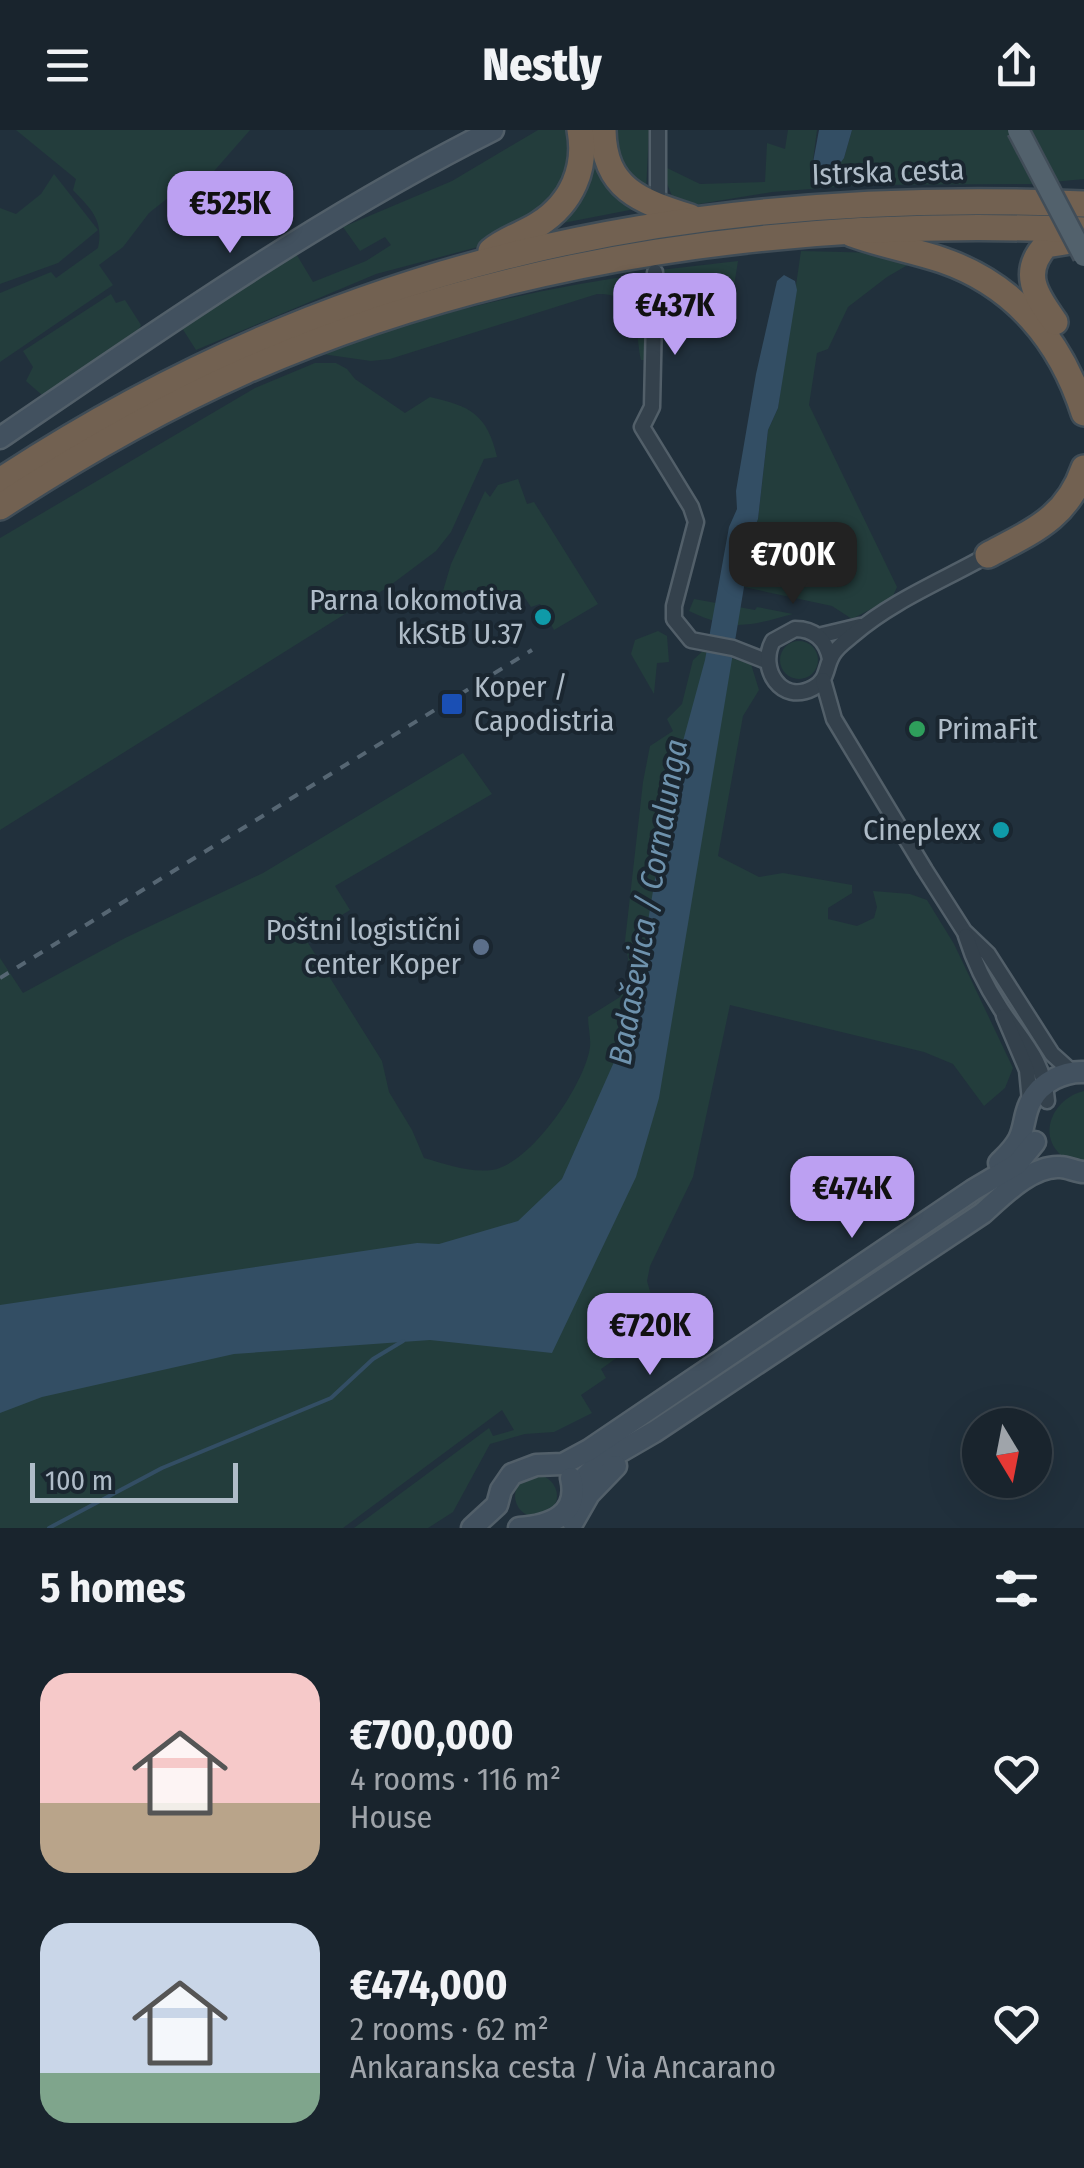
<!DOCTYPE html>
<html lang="en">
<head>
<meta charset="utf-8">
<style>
  :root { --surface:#19242d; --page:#263039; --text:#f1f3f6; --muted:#9fa4aa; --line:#374149; --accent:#bca0f2 }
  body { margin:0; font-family:"Fira Sans Condensed",sans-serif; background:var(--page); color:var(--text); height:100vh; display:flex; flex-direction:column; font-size:38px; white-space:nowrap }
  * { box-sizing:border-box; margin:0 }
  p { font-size:32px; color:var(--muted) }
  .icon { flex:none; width:55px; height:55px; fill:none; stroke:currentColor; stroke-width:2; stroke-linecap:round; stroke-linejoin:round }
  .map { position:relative; height:1398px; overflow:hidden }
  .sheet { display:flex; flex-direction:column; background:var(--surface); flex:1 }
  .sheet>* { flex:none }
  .needle { width:65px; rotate:170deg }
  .fabs { position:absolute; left:962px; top:1278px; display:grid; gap:20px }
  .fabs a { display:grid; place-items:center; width:90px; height:90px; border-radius:50%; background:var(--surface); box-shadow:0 10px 40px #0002,0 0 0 2px var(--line); font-size:50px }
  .scale { position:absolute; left:30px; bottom:25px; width:208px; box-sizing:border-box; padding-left:10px; border:5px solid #afbcc8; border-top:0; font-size:28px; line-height:35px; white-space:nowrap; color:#afbcc8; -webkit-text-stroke:8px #1a2630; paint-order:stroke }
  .price { position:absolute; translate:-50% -85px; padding:0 22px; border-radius:20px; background:var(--accent); color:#111; font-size:32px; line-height:65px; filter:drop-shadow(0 2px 5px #0008) }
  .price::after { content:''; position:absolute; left:50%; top:60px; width:30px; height:22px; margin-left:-15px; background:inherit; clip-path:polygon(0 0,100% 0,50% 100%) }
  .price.on { background:#222; color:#fff }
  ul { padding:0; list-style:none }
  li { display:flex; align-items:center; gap:30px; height:250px; padding:0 40px }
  li span { display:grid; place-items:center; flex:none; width:280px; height:200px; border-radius:30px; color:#555 }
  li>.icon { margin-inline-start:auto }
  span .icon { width:120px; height:120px; fill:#fffc; stroke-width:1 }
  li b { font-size:42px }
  h2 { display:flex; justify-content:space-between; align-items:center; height:120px; padding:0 40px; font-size:42px }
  header { display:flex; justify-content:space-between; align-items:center; height:130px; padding:0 40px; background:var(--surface); font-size:45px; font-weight:800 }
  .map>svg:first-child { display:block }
</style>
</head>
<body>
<header><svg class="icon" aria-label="menu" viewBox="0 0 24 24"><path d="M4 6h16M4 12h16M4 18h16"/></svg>Nestly<svg class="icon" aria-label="share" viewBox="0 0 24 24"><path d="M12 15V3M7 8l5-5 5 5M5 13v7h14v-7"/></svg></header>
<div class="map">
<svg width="1084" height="1398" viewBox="0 0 1084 1398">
  <rect width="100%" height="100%" fill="#21303c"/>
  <!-- green -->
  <g fill="#233d3c">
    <path d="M16,0H250L208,48L198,44L149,83L123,117L99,135L113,155L0,232V163L51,142L56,148L98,118C104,90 91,79 73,60L76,49Z"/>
    <path d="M538,0H567L574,21L553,76L493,113L376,144L196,220L182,198L295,122L313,152L366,131L391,115L385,107L360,121L343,97L452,51Z"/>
    <path d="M610,0H649L646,61L627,48Z"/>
    <path d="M788,0H817L812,38L844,28L852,0H1084V49L1033,54L862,55L772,62L693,75L672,66L664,46L665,37L700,54L765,52L767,13L785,19Z"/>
    <path d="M592,29L606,47L640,78L563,93C579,73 586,54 592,29Z"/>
    <path d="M54,44L98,100L58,133L0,154V78L16,84L41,64Z"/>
    <path d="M801,121L882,123L918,129L887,147L848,177L828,219L817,223L809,275L897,457L892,468L852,489L832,476L744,457L745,424L758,389L768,300L778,278Z"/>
    <path d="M738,131L728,194L662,181L688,146L662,152L660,140Z"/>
    <path d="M644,144V230H641C634,195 643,164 597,164L390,229L371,231L315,223C422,187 532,159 644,144Z"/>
    <path d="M111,164L116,173L125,170L141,195L138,201L42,265L26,251L33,237L23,221Z"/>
    <path d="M315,233H336L347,239L355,249L405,283L430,267C470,276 487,284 497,327L484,329L451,402L436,421L388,457L0,700V408L255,258Z"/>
    <path d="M518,349L527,374L534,372L598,474L554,500L540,474L531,477L521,462L478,471L443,461L451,434L485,361L490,367L498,355Z"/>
    <path d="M694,469L755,480L757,477L793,484C748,496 734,502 689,481Z"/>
    <path d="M658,501L667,506L669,532L657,533L654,564L631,524L635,510Z"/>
    <circle cx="799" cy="530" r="19"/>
    <path d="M704,520L751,534L759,560L743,586L718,726L759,747L783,743L852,755V763L828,778V789L857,796L874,788L877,777L873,761L910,764L927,770L954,814L1013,938L1005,958L984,976L953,934L924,922L730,875L693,1047L650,1136L647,1151L659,1192L653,1202L601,1239L606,1248L581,1265L592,1283L554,1302L525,1304L490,1314L453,1382L428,1398H354L489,1298L493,1306L514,1300L502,1280L343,1398H0V828L23,863L125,808L263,743L463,623L492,664L335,756L350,780L305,808L382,931L389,962L412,1000L424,1028C446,1034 469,1043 492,1040C531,1034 585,954 590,917C591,908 588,896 588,887L620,867L631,846L625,811L643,652L650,616L673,601L667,589L682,574L693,530Z"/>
    <path d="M1084,961V1036C1076,1033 1067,1031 1061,1025C1036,1002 1056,967 1084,961Z"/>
    <circle cx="536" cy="1366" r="21"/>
  </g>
  <!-- water -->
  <g fill="#334e64">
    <path d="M819,0H852L844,28L832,44L812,38Z"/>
    <path d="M784,145L795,151L797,160L778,278L768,300L758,389L745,424L744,457L659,968L636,1047L552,1223L430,1210L234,1224L42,1267L0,1283V1175L417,1113L439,1114L518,1091L562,1049L638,878L647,842L646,803L670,659L705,530L729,397L737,379L736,361L756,244L777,151Z"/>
  </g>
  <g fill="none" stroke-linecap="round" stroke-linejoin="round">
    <!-- stream -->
    <path stroke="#334e64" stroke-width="4" d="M49,1398L162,1338L331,1268L373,1229L403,1211"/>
    <!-- street casing -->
    <g stroke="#525f69" stroke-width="19">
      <g id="street">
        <path d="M658,63V0"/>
        <path d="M655,142L652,277L642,297L691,377L696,392L674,476V489L691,510L733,518L766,531"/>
        <path d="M818,506L860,496"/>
        <path d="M830,529C826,509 814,499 795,499L773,511C758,538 781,575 813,558C828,550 825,538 832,526C836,517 847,510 854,504C892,471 944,450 988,425"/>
        <path d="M823,550L834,589L925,740L964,801L988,824L1052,924L1072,942"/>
        <path d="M966,806C974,832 986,856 1001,879C1022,911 1044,930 1047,971"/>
        <path d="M1004,886L1027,940L1030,971"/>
      </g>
    </g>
    <!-- secondary casing -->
    <g stroke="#525f69" stroke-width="25">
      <g id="secondary">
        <path d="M0,308C160,199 320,87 493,0"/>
        <path d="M999,1033C1006,1026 1014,1019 1019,1009C1025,997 1024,983 1031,971C1041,952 1064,941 1084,942"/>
        <path d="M574,1358L597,1335L654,1302L983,1083C1002,1066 1032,1035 1060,1037C1068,1037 1076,1042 1084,1042"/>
        <path d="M573,1392L589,1364L616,1336"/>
        <path d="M472,1398L497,1375L501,1360L512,1344L536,1335L563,1334L589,1320L973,1060L1017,1034L1035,1012"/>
        <path d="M519,1398C550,1396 580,1385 571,1348"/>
      </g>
    </g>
    <!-- highway casing -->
    <g stroke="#3f4c56" stroke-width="30">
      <g id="highway">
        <path d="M603,0C604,59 640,71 690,87"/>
        <path d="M852,104C882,115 912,120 942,130C1015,155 1061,211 1084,283"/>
        <path d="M491,121C505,109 524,104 539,94C572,73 587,38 580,0"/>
        <path d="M1055,192C1036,165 1020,143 1046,115L1077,110"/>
        <path d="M0,351C336,130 686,57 1084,74"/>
        <path d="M0,377C78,326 160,279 245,241C508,125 800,87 1084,100"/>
        <path d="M988,425C1033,401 1067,388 1084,338"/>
      </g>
    </g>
    <!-- street -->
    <use href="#street" stroke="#34414c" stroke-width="14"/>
    <!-- secondary -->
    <use href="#secondary" stroke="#42515f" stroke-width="20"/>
    <!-- highway -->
    <use href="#highway" stroke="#726151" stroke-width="25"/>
    <!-- rail -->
    <path stroke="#566673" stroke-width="4" stroke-dasharray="10 10" stroke-linecap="butt" d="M0,848L532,520"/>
    <!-- primary-bridge casing -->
    <g stroke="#414d58" stroke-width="25" stroke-linecap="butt">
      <path id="primary-bridge" d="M1018,0L1084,126"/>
    </g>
    <!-- primary-bridge -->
    <use href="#primary-bridge" stroke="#52616c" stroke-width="20"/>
  </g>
  <!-- markers -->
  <g fill="#0f9aa8" stroke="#1a2630" stroke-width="4">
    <circle cx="543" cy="487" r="10"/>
    <circle cx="1001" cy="700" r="10"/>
  </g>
  <rect fill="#1a4fb4" stroke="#1a2630" stroke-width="4" x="440" y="562" width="24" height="24" rx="5"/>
  <circle fill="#2e9e5b" stroke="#1a2630" stroke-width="4" cx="917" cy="599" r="10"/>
  <circle fill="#5c6f8a" stroke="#1a2630" stroke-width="4" cx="481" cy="817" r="10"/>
  <g text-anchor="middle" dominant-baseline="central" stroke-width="8" stroke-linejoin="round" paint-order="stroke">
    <!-- street labels -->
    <g font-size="30" fill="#afbcc8" stroke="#1a2630">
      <text transform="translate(888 42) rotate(-2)">Istrska cesta</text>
    </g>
    <!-- poi labels -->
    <g font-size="30" fill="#afbcc8" stroke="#1a2630" text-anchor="end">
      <text x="523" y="470">Parna lokomotiva<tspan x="523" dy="34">kkStB U.37</tspan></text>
      <text x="474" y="557" text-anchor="start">Koper /<tspan x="474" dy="34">Capodistria</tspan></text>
      <text x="937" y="599" text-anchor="start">PrimaFit</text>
      <text x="981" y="700">Cineplexx</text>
      <text x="461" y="800">Poštni logistični<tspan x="461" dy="34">center Koper</tspan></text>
    </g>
    <!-- water labels -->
    <g font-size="32" font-style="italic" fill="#6e92ad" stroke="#1a2630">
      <text transform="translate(648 772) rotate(-80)">Badaševica / Cornalunga</text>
    </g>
  </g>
</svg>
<div class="fabs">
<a><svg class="needle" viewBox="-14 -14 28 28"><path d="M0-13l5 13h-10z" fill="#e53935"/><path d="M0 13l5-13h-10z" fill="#9fa4aa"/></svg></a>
</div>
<div class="scale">100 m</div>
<b class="price" style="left:230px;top:126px">€525K</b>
<b class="price" style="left:675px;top:228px">€437K</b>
<b class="price on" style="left:793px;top:477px">€700K</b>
<b class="price" style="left:852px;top:1111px">€474K</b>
<b class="price" style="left:650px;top:1248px">€720K</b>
</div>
<section class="sheet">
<h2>5 homes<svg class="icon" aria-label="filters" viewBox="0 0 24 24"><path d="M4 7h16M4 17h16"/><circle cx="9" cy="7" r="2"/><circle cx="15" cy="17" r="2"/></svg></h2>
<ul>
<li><span style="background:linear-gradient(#f6c9c9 65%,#b9a48a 0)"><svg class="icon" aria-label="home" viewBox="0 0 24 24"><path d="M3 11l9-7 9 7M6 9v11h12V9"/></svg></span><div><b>€700,000</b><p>4 rooms · 116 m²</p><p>House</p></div><svg class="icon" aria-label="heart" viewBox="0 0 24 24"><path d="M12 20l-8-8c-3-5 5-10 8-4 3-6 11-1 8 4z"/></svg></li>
<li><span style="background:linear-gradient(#c9d6e8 75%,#7fa58c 0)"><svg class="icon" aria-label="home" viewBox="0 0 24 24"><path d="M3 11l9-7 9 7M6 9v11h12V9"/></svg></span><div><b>€474,000</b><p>2 rooms · 62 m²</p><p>Ankaranska cesta / Via Ancarano</p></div><svg class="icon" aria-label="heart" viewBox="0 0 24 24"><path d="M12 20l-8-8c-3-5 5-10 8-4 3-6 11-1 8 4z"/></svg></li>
</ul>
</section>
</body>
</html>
